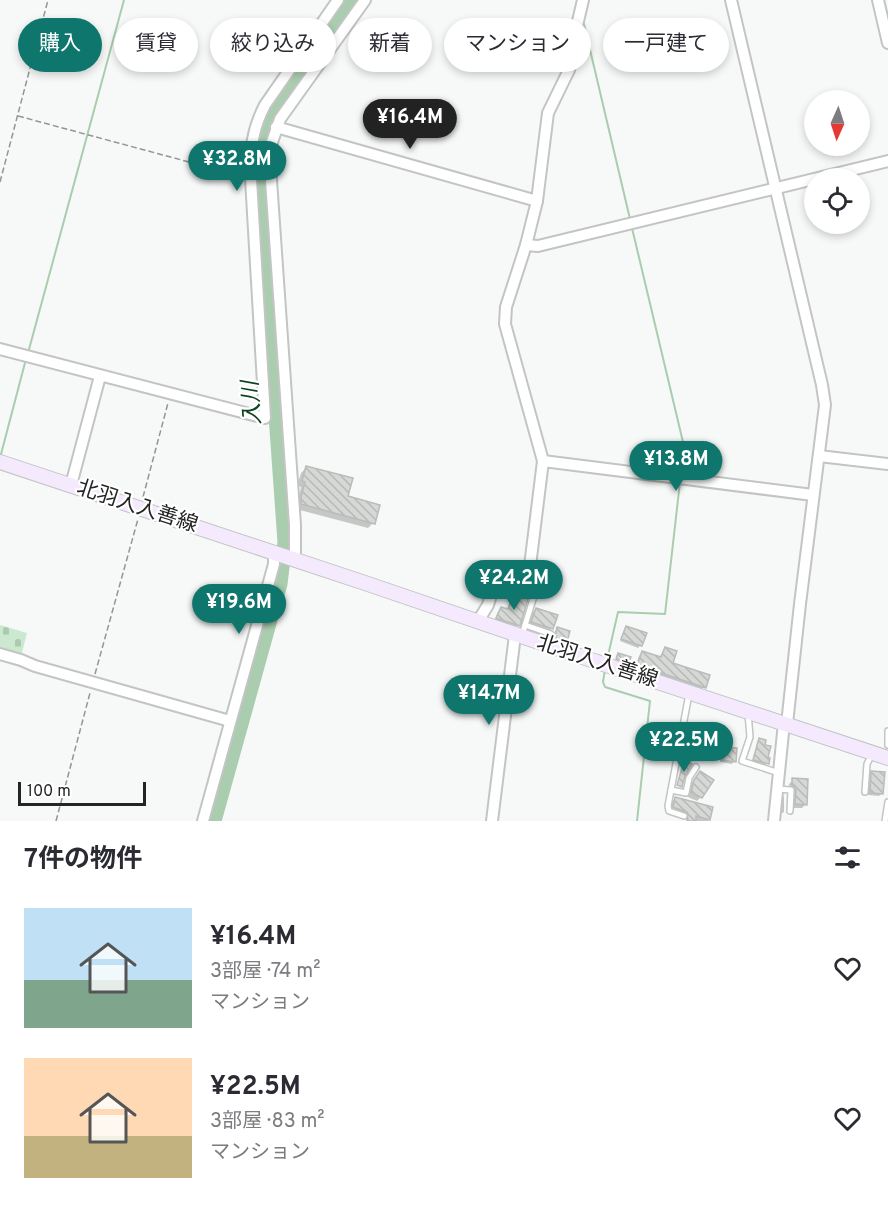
<!DOCTYPE html>
<html lang="ja">
<head>
<meta charset="utf-8">
<style>
  :root { --surface:#fff; --page:#f7f7f7; --text:#2b2b33; --muted:#7c7c81; --accent:#0f766e }
  body { margin:0; font-family:Overpass,"Noto Sans JP",sans-serif; background:var(--page); color:var(--text); height:100vh; display:flex; flex-direction:column; font-size:22px; white-space:nowrap }
  * { box-sizing:border-box; margin:0 }
  p { font-size:20px; color:var(--muted) }
  .icon { flex:none; width:33px; height:33px; fill:none; stroke:currentColor; stroke-width:2; stroke-linecap:round; stroke-linejoin:round }
  .map { position:relative; height:821px; overflow:hidden }
  .sheet { display:flex; flex-direction:column; background:var(--surface); flex:1 }
  .sheet>* { flex:none }
  .banner { position:absolute; left:18px; top:18px; width:852px; height:54px; display:flex; gap:12px }
  .needle { width:39px; rotate:183deg }
  .buttons { position:absolute; left:804px; top:90px; display:grid; gap:12px }
  .buttons a { display:grid; place-items:center; width:66px; height:66px; border-radius:50%; background:var(--surface); box-shadow:0 3px 9px #0003; font-size:30px }
  .scale { position:absolute; left:18px; bottom:15px; width:128px; box-sizing:border-box; padding-left:6px; border:3px solid #232423; border-top:0; font-size:16px; line-height:21px; white-space:nowrap; color:#232423; -webkit-text-stroke:4px #fff; paint-order:stroke }
  .price { position:absolute; translate:-50% -51px; padding:0 14px; border-radius:21px; background:var(--accent); color:#fff; font-size:20px; line-height:39px; filter:drop-shadow(0 2px 3px #0008) }
  .price::after { content:''; position:absolute; left:50%; top:36px; width:18px; height:14px; margin-left:-9px; background:inherit; clip-path:polygon(0 0,100% 0,50% 100%) }
  .price.active { background:#222; color:#fff }
  ul { padding:0; list-style:none }
  li { display:flex; align-items:center; gap:18px; height:150px; padding:0 24px }
  li span { display:grid; place-items:center; flex:none; width:168px; height:120px; border-radius:0px; color:#555 }
  li>.icon { margin-inline-start:auto }
  span .icon { width:72px; height:72px; fill:#fffc; stroke-width:1 }
  li b { font-size:26px }
  h2 { display:flex; justify-content:space-between; align-items:center; height:72px; padding:0 24px; font-size:26px }
  .pill { padding:0 21px; border-radius:27px; background:var(--surface); box-shadow:0 3px 9px #0003; font-size:21px; line-height:54px }
  .pill.active { background:var(--accent); color:#fff }
  .map>svg:first-child { display:block }
</style>
</head>
<body>
<div class="map">
<svg width="888" height="821" viewBox="0 0 888 821">
  <defs>
    <pattern id="cemetery-stones" width="16" height="16" patternUnits="userSpaceOnUse" patternTransform="scale(1.5)"><rect width="16" height="16" fill="#cbe9cf"/><path d="M2 7V4a2 2 0 0 1 4 0v3zM10 15v-3a2 2 0 0 1 4 0v3z" fill="#aec8b1"/></pattern>
    <pattern id="building-back-hatch" width="6" height="6" patternUnits="userSpaceOnUse" patternTransform="scale(1.5)"><rect width="6" height="6" fill="#d5d8d5"/><path d="M-1 5l2 2M0 0l6 6M5-1l2 2" fill="none" stroke="#b7b9b7"/></pattern>
  </defs>
  <rect width="100%" height="100%" fill="#f6f9f7"/>
  <!-- cemetery -->
  <path fill="url(#cemetery-stones)" d="M0,625L27,633L21,657L0,652Z"/>
  <!-- shadow -->
  <g fill="#0003">
    <path d="M306,468L347,497L373,523L368,528L296,509L301,487L297,486L301,473Z"/>
    <path d="M514,595L518,625L515,629L494,622L498,612L501,608L506,610Z"/>
    <path d="M536,609L556,616L551,629L547,633L528,626L532,613Z"/>
    <path d="M627,627L641,645L638,648L620,641Z"/>
    <path d="M557,629L566,642L563,644L553,641L555,631Z"/>
    <path d="M665,648L671,664L704,687L701,691L635,669L639,656L643,653L659,658Z"/>
    <path d="M619,654L628,662L625,665L615,661Z"/>
    <path d="M760,740L766,758L769,759L765,766L752,762Z"/>
    <path d="M723,748L734,761L732,764L720,762L721,751Z"/>
    <path d="M700,772L701,797L697,801L688,797L690,785Z"/>
    <path d="M872,772L881,794L879,796L868,795L870,775Z"/>
    <path d="M793,780L806,804L802,808H792L789,784Z"/>
    <path d="M784,796V812L781,814L782,798Z"/>
    <path d="M675,799L711,808L708,821H686V817L671,810L672,802Z"/>
  </g>
  <g fill="none" stroke-linecap="round" stroke-linejoin="round">
    <!-- stream -->
    <g stroke="#a9cdae" stroke-width="2">
      <path d="M583,20L630,219"/>
      <path d="M632,228L683,442L681,474"/>
      <path d="M28,353L124,0"/>
      <path d="M267,413L275,415"/>
      <path d="M0,458L26,359"/>
      <path d="M607,660L618,612L665,614L680,482"/>
      <path d="M605,669L603,682L605,687L650,701L637,821"/>
    </g>
    <!-- river -->
    <path stroke="#a9cdae" stroke-width="15" d="M214,821L280,584L285,542L258,162L261,137L273,110L350,0"/>
  </g>
  <!-- building -->
  <g fill="url(#building-back-hatch)" stroke="#b9bcba" stroke-width="1.5">
    <path d="M306,466L353,478L348,496L380,505L375,524L301,504V497L305,482L302,481Z"/>
    <path d="M514,593L528,599L520,626L496,618L501,607L508,609Z"/>
    <path d="M536,608L558,615L553,629L531,622Z"/>
    <path d="M626,626L647,633L642,646L621,639Z"/>
    <path d="M557,627L570,631L567,642L555,638Z"/>
    <path d="M665,647L677,651L673,663L710,675L706,688L637,665L642,651L661,657Z"/>
    <path d="M618,653L631,657L629,663L616,659Z"/>
    <path d="M759,738L766,740L765,745L771,746L768,757L770,758L769,764L753,760Z"/>
    <path d="M723,747L737,748L736,762L721,760Z"/>
    <path d="M684,761L692,764L685,776L682,787L677,785Z"/>
    <path d="M700,771L714,780L702,798L691,792L694,780Z"/>
    <path d="M871,771L885,772L883,794L870,793Z"/>
    <path d="M792,778L808,779L807,805L795,804L796,790L792,785Z"/>
    <path d="M675,797L713,807L710,820L696,816V821H688L687,812L673,807Z"/>
  </g>
  <g fill="none" stroke-linecap="round" stroke-linejoin="round">
    <!-- service casing -->
    <g stroke="#c2c5c3" stroke-width="8">
      <g id="service">
        <path d="M525,625L551,634L549,644"/>
        <path d="M522,635L534,596"/>
        <path d="M748,713L750,737L742,761L779,773"/>
        <path d="M888,731V745"/>
        <path d="M777,789L791,790L790,811"/>
        <path d="M671,790L686,793L689,778L696,767"/>
        <path d="M865,792L867,764L872,754"/>
        <path d="M684,816L669,811L668,806L689,694"/>
        <path d="M885,821L888,802"/>
      </g>
    </g>
    <!-- minor casing -->
    <g stroke="#c2c5c3" stroke-width="14">
      <g id="minor">
        <path d="M731,0L822,385L825,405L800,604L787,724"/>
        <path d="M878,0L888,43"/>
        <path d="M276,127L537,201"/>
        <path d="M526,245L538,246L888,161"/>
        <path d="M0,349L265,418L251,179C250,150 252,130 265,105L338,0"/>
        <path d="M819,456L888,464"/>
        <path d="M543,461L813,495"/>
        <path d="M71,485L100,376"/>
        <path d="M295,560V525L270,166L271,145L280,119L365,0"/>
        <path d="M478,621L488,605L498,572L529,574L543,461L505,324L506,307L526,245L537,201L548,113L569,70L574,38L583,0"/>
        <path d="M0,654L21,660L35,666L230,721"/>
        <path d="M203,821L274,564V553"/>
        <path d="M492,821L515,635"/>
        <path d="M774,821L784,723"/>
      </g>
    </g>
    <!-- secondary casing -->
    <g stroke="#c2c5c3" stroke-width="16">
      <path id="secondary" d="M0,462L365,583L603,664L888,758"/>
    </g>
    <!-- path -->
    <g stroke="#949694" stroke-width="1.5" stroke-dasharray="6 3" stroke-linecap="butt">
      <path d="M18,116L241,176"/>
      <path d="M0,182L48,0"/>
      <path d="M143,497L168,403"/>
      <path d="M95,674L138,519"/>
      <path d="M56,821L90,693"/>
    </g>
    <!-- service -->
    <use href="#service" stroke="#fff" stroke-width="5"/>
    <!-- minor -->
    <use href="#minor" stroke="#fff" stroke-width="10"/>
    <!-- secondary -->
    <use href="#secondary" stroke="#f4e9fd" stroke-width="14"/>
  </g>
  <g text-anchor="middle" dominant-baseline="central" stroke-width="4.5" stroke-linejoin="round" paint-order="stroke">
    <!-- street labels -->
    <g font-size="21" fill="#232423" stroke="#fff">
      <text transform="translate(137 507) rotate(18)">北羽入入善線</text>
      <text transform="translate(597 662) rotate(18)">北羽入入善線</text>
    </g>
    <!-- water labels -->
    <g font-size="22" font-style="italic" fill="#09421b" stroke="#fff">
      <text transform="translate(253 403) rotate(-94)">入川</text>
    </g>
  </g>
</svg>
<div class="buttons">
<a><svg class="needle" viewBox="-14 -14 28 28"><path d="M0-13l5 13h-10z" fill="#e53935"/><path d="M0 13l5-13h-10z" fill="#7c7c81"/></svg></a>
<a><svg class="icon" aria-label="locate" viewBox="0 0 24 24"><circle cx="12" cy="12" r="6"/><path d="M12 2v4M12 18v4M2 12h4M18 12h4"/></svg></a>
</div>
<div class="scale">100 m</div>
<b class="price active" style="left:410px;top:150px">¥16.4M</b>
<b class="price" style="left:237px;top:192px">¥32.8M</b>
<b class="price" style="left:676px;top:492px">¥13.8M</b>
<b class="price" style="left:514px;top:611px">¥24.2M</b>
<b class="price" style="left:239px;top:635px">¥19.6M</b>
<b class="price" style="left:489px;top:726px">¥14.7M</b>
<b class="price" style="left:684px;top:773px">¥22.5M</b>
<div class="banner">
<a class="pill active">購入</a>
<a class="pill">賃貸</a>
<a class="pill">絞り込み</a>
<a class="pill">新着</a>
<a class="pill">マンション</a>
<a class="pill">一戸建て</a>
</div>
</div>
<section class="sheet">
<h2>7件の物件<svg class="icon" aria-label="filters" viewBox="0 0 24 24"><path d="M4 7h16M4 17h16"/><circle cx="9" cy="7" r="2"/><circle cx="15" cy="17" r="2"/></svg></h2>
<ul>
<li><span style="background:linear-gradient(#bfe0f5 60%,#7fa58c 0)"><svg class="icon" aria-label="home" viewBox="0 0 24 24"><path d="M3 11l9-7 9 7M6 9v11h12V9"/></svg></span><div><b>¥16.4M</b><p>3部屋 · 74 m²</p><p>マンション</p></div><svg class="icon" aria-label="heart" viewBox="0 0 24 24"><path d="M12 20l-8-8c-3-5 5-10 8-4 3-6 11-1 8 4z"/></svg></li>
<li><span style="background:linear-gradient(#ffd9b3 65%,#c2b280 0)"><svg class="icon" aria-label="home" viewBox="0 0 24 24"><path d="M3 11l9-7 9 7M6 9v11h12V9"/></svg></span><div><b>¥22.5M</b><p>3部屋 · 83 m²</p><p>マンション</p></div><svg class="icon" aria-label="heart" viewBox="0 0 24 24"><path d="M12 20l-8-8c-3-5 5-10 8-4 3-6 11-1 8 4z"/></svg></li>
</ul>
</section>
</body>
</html>
